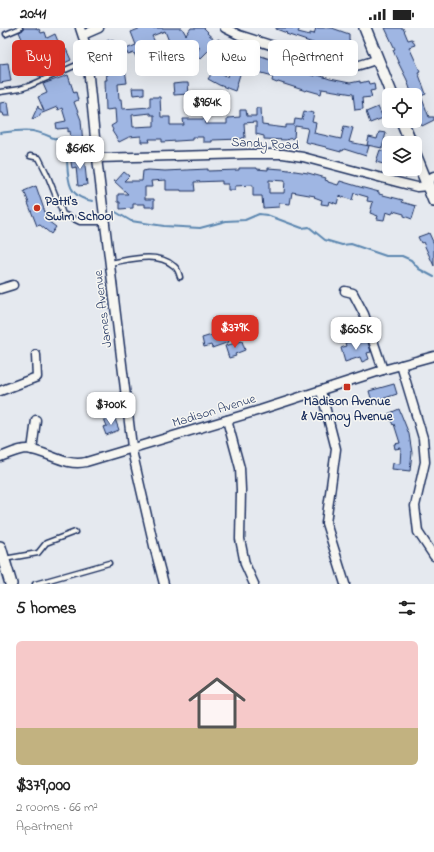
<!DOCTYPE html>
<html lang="en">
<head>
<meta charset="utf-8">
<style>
  :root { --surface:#fff; --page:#f6f6f6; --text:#222; --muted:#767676; --line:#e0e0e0; --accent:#d93025 }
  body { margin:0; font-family:"Indie Flower",sans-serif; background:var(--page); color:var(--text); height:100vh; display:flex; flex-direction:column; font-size:15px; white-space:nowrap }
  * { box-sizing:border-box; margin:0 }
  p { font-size:13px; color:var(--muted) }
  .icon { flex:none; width:22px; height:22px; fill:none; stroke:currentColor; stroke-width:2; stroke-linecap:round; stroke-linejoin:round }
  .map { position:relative; height:556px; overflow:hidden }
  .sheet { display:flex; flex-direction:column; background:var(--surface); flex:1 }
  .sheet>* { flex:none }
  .guide { position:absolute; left:12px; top:12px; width:410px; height:36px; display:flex; gap:8px }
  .tools { position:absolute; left:382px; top:60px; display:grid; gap:8px }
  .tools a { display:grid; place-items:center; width:40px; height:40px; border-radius:6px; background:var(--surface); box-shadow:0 4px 16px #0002; font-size:20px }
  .price { position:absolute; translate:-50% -34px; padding:0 9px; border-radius:8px; background:#fff; color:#222; font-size:13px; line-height:26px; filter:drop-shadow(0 1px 2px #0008) }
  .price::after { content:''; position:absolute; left:50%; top:24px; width:12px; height:9px; margin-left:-6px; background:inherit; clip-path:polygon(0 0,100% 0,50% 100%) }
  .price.selected { background:var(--accent); color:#fff }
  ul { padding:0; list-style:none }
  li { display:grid; align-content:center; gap:8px; height:212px; padding:0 16px }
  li+li { border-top:1px solid var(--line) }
  li span { display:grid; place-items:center; height:124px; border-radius:6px; color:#555 }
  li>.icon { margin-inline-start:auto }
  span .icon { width:72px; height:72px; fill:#fffc; stroke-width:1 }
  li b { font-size:17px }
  h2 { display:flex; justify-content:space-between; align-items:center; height:48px; padding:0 16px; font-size:17px }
  .pill { padding:0 14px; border-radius:6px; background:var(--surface); box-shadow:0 4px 16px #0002; font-size:14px; line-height:36px }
  .pill.selected { background:var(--accent); color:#fff }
  .status { display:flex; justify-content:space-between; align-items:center; height:28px; padding:0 20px; background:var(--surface); direction:ltr }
  .status svg { height:11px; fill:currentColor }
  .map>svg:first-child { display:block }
</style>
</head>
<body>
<div class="status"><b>20:41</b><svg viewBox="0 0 49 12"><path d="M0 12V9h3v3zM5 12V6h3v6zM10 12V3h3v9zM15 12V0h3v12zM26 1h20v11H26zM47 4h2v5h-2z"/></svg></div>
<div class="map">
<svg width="434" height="556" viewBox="0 0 434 556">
  <rect width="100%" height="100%" fill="#e5e9ef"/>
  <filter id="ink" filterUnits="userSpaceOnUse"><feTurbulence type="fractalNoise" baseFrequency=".025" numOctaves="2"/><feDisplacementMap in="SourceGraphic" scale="8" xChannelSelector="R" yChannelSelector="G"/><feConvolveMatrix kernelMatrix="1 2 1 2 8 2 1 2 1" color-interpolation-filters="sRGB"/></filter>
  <g filter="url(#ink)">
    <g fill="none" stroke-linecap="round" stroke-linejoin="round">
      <!-- stream -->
      <g stroke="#5c87b0" stroke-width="2">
        <path d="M0,105C21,102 31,100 51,109C56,111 61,112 64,117C67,122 66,127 67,132C68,153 68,170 93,173"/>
        <path d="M114,183L131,193L164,198L200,200L226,193L245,192L259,186L267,187L302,200L309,199L325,212L342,217L351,216L386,228H402L411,232L419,241L434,249"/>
      </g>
    </g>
    <!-- building -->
    <g fill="#9fb6e3" stroke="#1b2f5e" fill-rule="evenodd">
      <path d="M23,0H36L37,2L39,1L41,5L45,4L47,10L55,6L62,23L66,21L71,32L58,38L55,30H56L52,19L40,24L46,38L43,39L46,47L41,49L40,48H38L31,31L32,30L27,18L16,23L13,17L23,13L19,4L23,2Z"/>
      <path d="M141,0H182L186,7L191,0H204L208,4L207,5L216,13L218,11L229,17V19L223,29L210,21L200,31L195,26L199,21V19L187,10L170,16L165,3L152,8L158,20L152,23L149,16L138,20L143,31L138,33L134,25L128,27L126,21L136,17L131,4Z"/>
      <path d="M276,0H300L298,4L310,7V5L314,6L316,0H332L349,6V12H350L349,16H351L350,22H348L347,23L327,21V18L316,15V16L286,6L287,5L276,1Z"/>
      <path d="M385,0H403L408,12L412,11L415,17L409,19L420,43L418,44L426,66L421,68L429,89H434V92L422,98L415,81V66L412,67L407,52L398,34L393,22L395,21Z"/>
      <path d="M108,11L119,15L113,31L102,27Z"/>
      <path d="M244,22L287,37V36L304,41L303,44L314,48L315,46L330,51L350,55L360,53V55L368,53L369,56L374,55L375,62L370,63L372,69L362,70L363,81L355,82L353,66L322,61L321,66L307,62L306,63L278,54L277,55L272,53L273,48L251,42L250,46L241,43L235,63L219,57L208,51L212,45L214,46L216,42L228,49L232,33H235L238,24L240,25L241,23L244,24Z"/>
      <path d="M8,35L11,53L0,55V36Z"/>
      <path d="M125,41L127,55L118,56L119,71H121L122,81L150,79V69H160L161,89H170V97H184L183,91H206V96H227V90L240,89V82H246L247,88H256V80H261L262,97L286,100V97H294L295,91L302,92L304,83L314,85L312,94L316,95L314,105L341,111L344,98L353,100L349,114L369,118L366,128L344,121L343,123L341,122V124L326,120V119L305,114L308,100L295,98L294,110L288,111L287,112L264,111V108L256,106V94L244,95L245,110H242V111L212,112V114H203V109H192V112L162,114V111H149L150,114H141V108L129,109L119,114L112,103L113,102L111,98L116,95L115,81L106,82L105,52H107L106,47H108V43ZM150,85V87H154V98L133,99L132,87Z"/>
      <path d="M68,47L74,65L76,64L78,72L74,74L81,92L83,116L74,117V110H71L70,103L68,104V100L57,101L56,95L66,93L62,80L58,82L57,79L40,86V88L32,91L38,78V80L44,83L38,69L47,65L43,56Z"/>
      <path d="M182,55H188L189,66L174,67L173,56Z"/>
      <path d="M132,60H144V66L133,67Z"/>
      <path d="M8,74L10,88H4L3,85H0V75Z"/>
      <path d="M378,79L383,90L370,95L366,84Z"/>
      <path d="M379,104L386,105L382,120L367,117L369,109L377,111Z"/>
      <path d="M380,122L388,124L387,128H389V136L388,135L387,137L376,134Z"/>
      <path d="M84,128L87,157L78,158L76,139L72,140L71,134L72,130Z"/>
      <path d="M239,140H257V141L268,142V140L282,141L308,145L326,150L325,152L328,153V154L338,157L340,153L360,159L379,164V166L403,172L402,174L416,178L412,191L404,188V186L393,183L392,186L386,184L384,192L377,191L378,188L370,185L373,174L367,173L368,169L354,165L352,172L339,168L337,176L329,173L328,177L321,176L322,172L314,169L315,168L292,164L290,176L279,175V179L263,180L262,168H253V157L235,158V162H228V156H222V153L194,154L195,163H181V162H166V152L151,153L152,159H145V171H154V179H145V176H133V180L120,181V174H118V166H128L114,153H116L124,144L129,148L124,153H142L143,143L148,142L165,143L208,141V143L239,142ZM269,152L285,153L284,165H269Z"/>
      <path d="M36,158L48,193L56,199L51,206L40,197L37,198L28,175H29L24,163Z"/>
      <path d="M429,205L434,216V238L423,214L421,215L418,209Z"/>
      <path d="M225,303L229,314L212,320L211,317L204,319L202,310Z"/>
      <path d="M367,311L371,324L367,325L369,331L362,334L360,329L345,334L341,320L346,318L345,315L352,313V316Z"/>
      <path d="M242,313L245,322L235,326L236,328L229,330L225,318Z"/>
      <path d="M394,356L397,366L379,372L380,375L373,377L369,363Z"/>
      <path d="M399,381L409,406L412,425L410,443L392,441L393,435L400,436L401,420L395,421L394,416L400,415L394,396L393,397L388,386Z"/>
      <path d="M114,388L119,402L106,407L103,399L107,398L104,391Z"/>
    </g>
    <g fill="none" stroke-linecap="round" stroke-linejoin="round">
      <!-- lane casing -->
      <g stroke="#1b2f5e" stroke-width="7">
        <g id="lane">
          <path d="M6,6L20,0"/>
          <path d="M0,64L20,61L29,58L88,32"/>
          <path d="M30,128L39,130L47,146L63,186L80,194H105"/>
          <path d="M110,235C129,232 157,223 174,238C177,240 179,245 180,249"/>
          <path d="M4,531L38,525L46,515L75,504"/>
          <path d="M35,556L109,535"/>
        </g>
      </g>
      <!-- street casing -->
      <g stroke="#1b2f5e" stroke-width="11">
        <g id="street">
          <path d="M80,0L85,15L88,39L97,130L133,427L154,518L164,556"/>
          <path d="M225,0L239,7L337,38C352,41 364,36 378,31"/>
          <path d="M83,7L99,0"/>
          <path d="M97,130L249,126H283L303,129L397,154L417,159L428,158L432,160"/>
          <path d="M428,158L432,149L434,148"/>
          <path d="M0,261L13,257"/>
          <path d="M345,263L353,265L364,286L383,342"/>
          <path d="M401,337L423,410L425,434L415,478L418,504L434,528"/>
          <path d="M0,363L37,349L36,327"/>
          <path d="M321,363L336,421L326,495L345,556"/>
          <path d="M227,392L240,440L241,462L240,511L245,536L254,556"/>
          <path d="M32,422L36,392"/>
          <path d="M0,429C9,426 18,421 27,421C47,423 65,439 86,434L260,382L383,342L434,328"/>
        </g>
      </g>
      <!-- secondary casing -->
      <g stroke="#1b2f5e" stroke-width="14">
        <g id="secondary">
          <path d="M365,0L392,67"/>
          <path d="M402,93L411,115"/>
          <path d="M415,126L434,173"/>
          <path d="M0,519L11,556"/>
        </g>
      </g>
      <!-- lane -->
      <use href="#lane" stroke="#f6f6f2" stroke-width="4"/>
      <!-- street -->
      <use href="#street" stroke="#f6f6f2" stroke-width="8"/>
      <!-- secondary -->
      <use href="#secondary" stroke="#f6f6f2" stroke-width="11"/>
    </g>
  </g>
  <!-- markers -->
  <g fill="#c8321e" stroke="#f6f6f2" stroke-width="1.5">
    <circle cx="37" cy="180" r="4"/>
    <rect x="343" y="355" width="8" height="8" rx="2"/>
  </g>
  <g text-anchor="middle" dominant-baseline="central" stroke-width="3" stroke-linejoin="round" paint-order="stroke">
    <!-- street labels -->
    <g font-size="13" fill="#1b2f5e" stroke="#f6f6f2">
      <text transform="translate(265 116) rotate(3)">Sandy Road</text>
      <text transform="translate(103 281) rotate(-97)">James Avenue</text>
      <text transform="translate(214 383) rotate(-17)">Madison Avenue</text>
    </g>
    <!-- poi labels -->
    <g font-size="13" font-weight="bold" fill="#1b2f5e" stroke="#f6f6f2" text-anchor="start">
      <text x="45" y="173">Patti's<tspan x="45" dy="15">Swim School</tspan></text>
      <text x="347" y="373" text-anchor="middle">Madison Avenue<tspan x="347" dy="15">&amp; Vannoy Avenue</tspan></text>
    </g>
  </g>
</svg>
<div class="tools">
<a><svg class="icon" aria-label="locate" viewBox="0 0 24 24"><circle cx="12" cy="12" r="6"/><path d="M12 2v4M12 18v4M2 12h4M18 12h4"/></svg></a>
<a><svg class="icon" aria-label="layers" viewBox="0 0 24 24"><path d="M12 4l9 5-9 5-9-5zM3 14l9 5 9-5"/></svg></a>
</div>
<b class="price" style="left:207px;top:96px">$964K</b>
<b class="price" style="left:80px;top:142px">$616K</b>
<b class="price selected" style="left:235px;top:321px">$379K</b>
<b class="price" style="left:356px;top:323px">$605K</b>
<b class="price" style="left:111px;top:398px">$700K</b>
<div class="guide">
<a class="pill selected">Buy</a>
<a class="pill">Rent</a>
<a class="pill">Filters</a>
<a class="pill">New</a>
<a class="pill">Apartment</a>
</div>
</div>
<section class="sheet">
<h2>5 homes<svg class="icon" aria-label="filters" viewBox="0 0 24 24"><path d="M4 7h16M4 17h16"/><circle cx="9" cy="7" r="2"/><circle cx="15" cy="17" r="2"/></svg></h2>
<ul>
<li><span style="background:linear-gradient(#f6c9c9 70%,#c2b280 0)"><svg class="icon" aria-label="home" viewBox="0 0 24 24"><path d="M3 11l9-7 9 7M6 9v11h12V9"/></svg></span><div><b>$379,000</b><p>2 rooms · 66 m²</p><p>Apartment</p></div></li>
</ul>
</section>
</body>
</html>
